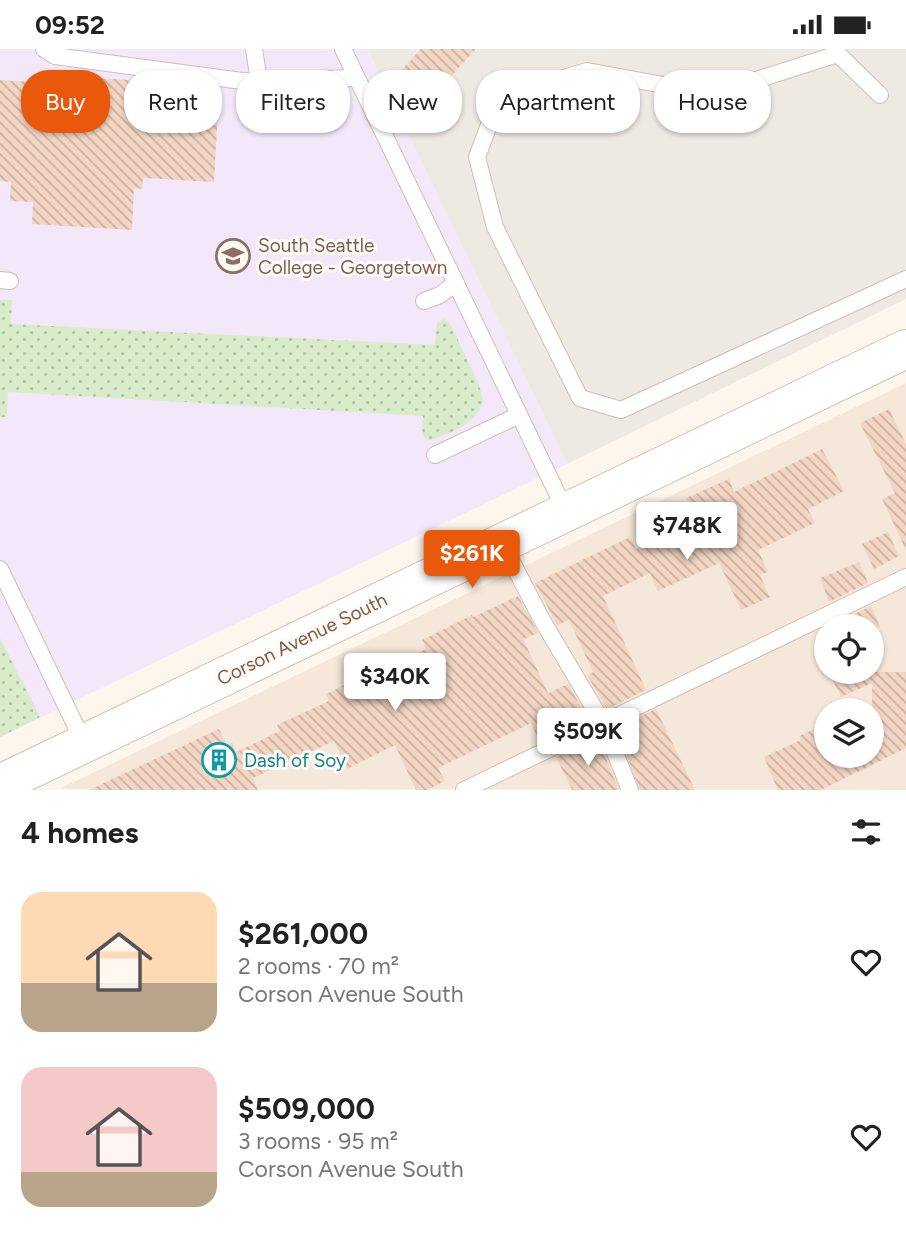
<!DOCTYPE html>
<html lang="en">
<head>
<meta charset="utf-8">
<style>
  :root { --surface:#fff; --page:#f6f6f6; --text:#222; --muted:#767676; --accent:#ea580c }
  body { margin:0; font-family:Figtree,sans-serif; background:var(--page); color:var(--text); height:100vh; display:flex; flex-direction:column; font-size:26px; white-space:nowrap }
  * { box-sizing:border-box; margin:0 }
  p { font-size:23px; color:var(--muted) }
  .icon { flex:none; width:38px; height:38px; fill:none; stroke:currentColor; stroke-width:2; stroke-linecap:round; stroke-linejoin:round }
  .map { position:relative; height:741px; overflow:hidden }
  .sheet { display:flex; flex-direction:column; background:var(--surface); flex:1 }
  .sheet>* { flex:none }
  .hud { position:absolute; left:21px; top:21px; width:864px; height:63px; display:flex; gap:14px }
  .tools { position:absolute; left:814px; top:565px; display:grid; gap:14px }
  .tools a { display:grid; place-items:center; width:70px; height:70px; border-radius:50%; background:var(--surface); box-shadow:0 2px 5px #0004; font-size:35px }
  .price { position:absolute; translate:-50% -60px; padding:0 16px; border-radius:7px; background:#fff; color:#222; font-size:23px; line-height:46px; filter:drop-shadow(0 2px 4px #0008) }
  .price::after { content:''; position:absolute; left:50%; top:42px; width:21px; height:16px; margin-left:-10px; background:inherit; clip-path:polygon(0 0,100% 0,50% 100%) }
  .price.selected { background:var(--accent); color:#fff }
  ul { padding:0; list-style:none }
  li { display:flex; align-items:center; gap:21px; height:175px; padding:0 21px }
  li span { display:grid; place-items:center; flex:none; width:196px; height:140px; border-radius:21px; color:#555 }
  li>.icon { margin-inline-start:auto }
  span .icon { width:84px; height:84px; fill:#fffc; stroke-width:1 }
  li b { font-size:30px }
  h2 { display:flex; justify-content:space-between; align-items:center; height:84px; padding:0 21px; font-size:30px }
  .chip { padding:0 24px; border-radius:28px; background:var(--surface); box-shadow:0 2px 5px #0004; font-size:24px; line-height:63px }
  .chip.selected { background:var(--accent); color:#fff }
  .status { display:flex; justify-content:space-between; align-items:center; height:49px; padding:0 35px; background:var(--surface); direction:ltr }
  .status svg { height:19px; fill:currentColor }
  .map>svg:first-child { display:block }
</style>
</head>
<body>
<div class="status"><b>09:52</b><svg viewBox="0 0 49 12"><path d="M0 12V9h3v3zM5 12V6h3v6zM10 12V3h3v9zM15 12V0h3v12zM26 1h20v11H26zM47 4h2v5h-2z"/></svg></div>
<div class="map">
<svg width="906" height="741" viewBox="0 0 906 741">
  <defs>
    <pattern id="grass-dots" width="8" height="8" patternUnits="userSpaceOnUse" patternTransform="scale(1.75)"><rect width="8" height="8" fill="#d8ecc9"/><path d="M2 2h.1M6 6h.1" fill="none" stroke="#b4c2a5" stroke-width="1.8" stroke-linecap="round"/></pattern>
    <pattern id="building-back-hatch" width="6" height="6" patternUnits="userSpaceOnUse" patternTransform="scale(1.75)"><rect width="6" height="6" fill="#f3d5c3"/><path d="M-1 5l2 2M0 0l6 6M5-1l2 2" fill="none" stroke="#cab0a1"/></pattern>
  </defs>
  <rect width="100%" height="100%" fill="#fdf6ec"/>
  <!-- residential -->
  <path fill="#f5e8da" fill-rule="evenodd" d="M906,334V741L59,740ZM826,578H872V623H826ZM826,662H872V707H826Z"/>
  <!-- industrial -->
  <path fill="#efe9e4" d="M367,0H906V250L567,415Z"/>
  <!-- education -->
  <path fill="#f3e8fa" d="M0,0H367L567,415L0,688Z"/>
  <!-- grass -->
  <g fill="url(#grass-dots)">
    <path d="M0,251H12L11,275L435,296L437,274L444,270L451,276L479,336L483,352C476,375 451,385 430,391L426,390L422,385L423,367L8,343L7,368H0Z"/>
    <path d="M0,589L40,668L0,688Z"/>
  </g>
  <!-- building -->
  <g fill="url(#building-back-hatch)">
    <path d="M421,0H476L429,51L399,24Z"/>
    <path d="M78,28L130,31V38L219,44L214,133L143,129L142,140L134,139L132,181L32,175L33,153L10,152L11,133L0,132V31L77,36Z"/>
    <path d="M889,360L906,395V501L882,450L895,444L860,374Z"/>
    <path d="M822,400L844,442L808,460L815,474L758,501L768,523L760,526L770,548L741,561L719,514L658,542L650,524L603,547L646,641L607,660L587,626L593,623L569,571L557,576L535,534L630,488L636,500L696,471L686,449L729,430L734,443Z"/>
    <path d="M888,483L899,507L874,520L862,495Z"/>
    <path d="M859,513L868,534L829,553L820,529Z"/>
    <path d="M518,547L538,584L524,590V592L548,644L568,635L588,670L547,690L546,688L539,691L531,674L438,719L445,732L427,741H416L395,696L347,720L334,692L253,729L258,741H89L219,680L227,696L232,694L236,703L280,682L277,676L329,652L326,645L356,630L358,633L426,600L422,591L472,566L473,568Z"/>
    <path d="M871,557L880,578H839L837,573Z"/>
    <path d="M829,623H906V699L821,741H778L764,708L801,691L799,687L826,675V707H872V634L841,648Z"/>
    <path d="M656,660L695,741H640L616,679Z"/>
    <path d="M597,688L619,741H572L556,708Z"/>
  </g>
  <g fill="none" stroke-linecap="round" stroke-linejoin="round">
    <!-- lane casing -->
    <g stroke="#d1beb0" stroke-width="18">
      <g id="lane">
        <path d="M44,0L55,7L242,32L357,29"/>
        <path d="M254,0L259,32"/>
        <path d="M343,0L566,463"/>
        <path d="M837,0L838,5L880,46"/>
        <path d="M838,5L712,45L587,22L531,39L492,68L477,108L495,178L580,349L621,361L906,230"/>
        <path d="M0,231L10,232"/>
        <path d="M424,252L440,246L456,234"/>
        <path d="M435,406L519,366"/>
        <path d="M502,494L542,571L603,674L630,741"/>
        <path d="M0,520L84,694"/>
        <path d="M464,741L906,528"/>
      </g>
    </g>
    <!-- secondary casing -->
    <g stroke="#d6c0b0" stroke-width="40">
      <path id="secondary" d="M0,735L906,300"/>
    </g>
    <!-- lane -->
    <use href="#lane" stroke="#fff" stroke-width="16"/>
    <!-- secondary -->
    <use href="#secondary" stroke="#fff" stroke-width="38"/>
  </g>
  <!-- icons -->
  <defs>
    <g id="university-ring" transform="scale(1.75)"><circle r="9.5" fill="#fffaf3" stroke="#8d6e63" stroke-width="1.5"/><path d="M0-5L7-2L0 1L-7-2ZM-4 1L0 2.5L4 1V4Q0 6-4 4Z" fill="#8d6e63"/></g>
    <g id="building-ring" transform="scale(1.75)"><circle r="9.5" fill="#fffaf3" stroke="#0f9aa8" stroke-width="1.5"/><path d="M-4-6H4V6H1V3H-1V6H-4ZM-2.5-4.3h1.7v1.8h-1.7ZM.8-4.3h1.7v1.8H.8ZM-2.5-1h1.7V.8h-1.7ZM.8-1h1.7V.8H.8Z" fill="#0f9aa8"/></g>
  </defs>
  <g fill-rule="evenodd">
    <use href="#university-ring" x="233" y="207"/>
    <use href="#building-ring" x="219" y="711"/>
  </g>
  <g text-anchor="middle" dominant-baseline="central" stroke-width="6" stroke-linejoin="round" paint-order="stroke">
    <!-- education labels -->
    <g font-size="19" fill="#785e54" stroke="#fffaf3" text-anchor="start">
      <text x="258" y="196">South Seattle<tspan x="258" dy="22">College - Georgetown</tspan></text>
    </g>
    <!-- street labels -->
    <g font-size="19" fill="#7a5c4d" stroke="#fffaf3">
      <text transform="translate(302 590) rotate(-26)">Corson Avenue South</text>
    </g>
    <!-- culture labels -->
    <g font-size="19" fill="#0d838f" stroke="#fffaf3" text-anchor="start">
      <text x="244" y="711">Dash of Soy</text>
    </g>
  </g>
</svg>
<div class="tools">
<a><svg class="icon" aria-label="locate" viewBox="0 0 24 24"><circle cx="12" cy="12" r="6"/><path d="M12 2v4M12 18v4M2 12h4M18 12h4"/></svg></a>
<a><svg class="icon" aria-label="layers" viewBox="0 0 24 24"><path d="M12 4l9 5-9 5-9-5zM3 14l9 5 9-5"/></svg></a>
</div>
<b class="price" style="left:687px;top:513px">$748K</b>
<b class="price selected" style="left:472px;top:541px">$261K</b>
<b class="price" style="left:395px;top:664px">$340K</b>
<b class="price" style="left:588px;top:719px">$509K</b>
<div class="hud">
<a class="chip selected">Buy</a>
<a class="chip">Rent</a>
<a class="chip">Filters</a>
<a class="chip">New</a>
<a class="chip">Apartment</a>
<a class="chip">House</a>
</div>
</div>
<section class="sheet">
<h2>4 homes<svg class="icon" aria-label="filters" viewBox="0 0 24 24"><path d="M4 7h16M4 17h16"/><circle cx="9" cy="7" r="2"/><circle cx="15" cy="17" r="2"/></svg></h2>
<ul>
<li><span style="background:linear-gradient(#ffd9b3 65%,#b9a48a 0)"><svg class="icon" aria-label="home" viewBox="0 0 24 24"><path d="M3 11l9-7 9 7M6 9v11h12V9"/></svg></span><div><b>$261,000</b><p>2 rooms · 70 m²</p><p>Corson Avenue South</p></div><svg class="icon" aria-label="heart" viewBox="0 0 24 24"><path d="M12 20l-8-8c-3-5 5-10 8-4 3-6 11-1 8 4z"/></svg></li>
<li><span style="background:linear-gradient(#f6c9c9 75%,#b9a48a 0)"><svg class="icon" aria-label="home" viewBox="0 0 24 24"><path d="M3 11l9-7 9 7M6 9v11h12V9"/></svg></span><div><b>$509,000</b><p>3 rooms · 95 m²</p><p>Corson Avenue South</p></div><svg class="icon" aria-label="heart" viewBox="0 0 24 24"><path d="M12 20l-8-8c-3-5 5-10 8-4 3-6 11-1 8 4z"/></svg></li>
</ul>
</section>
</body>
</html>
